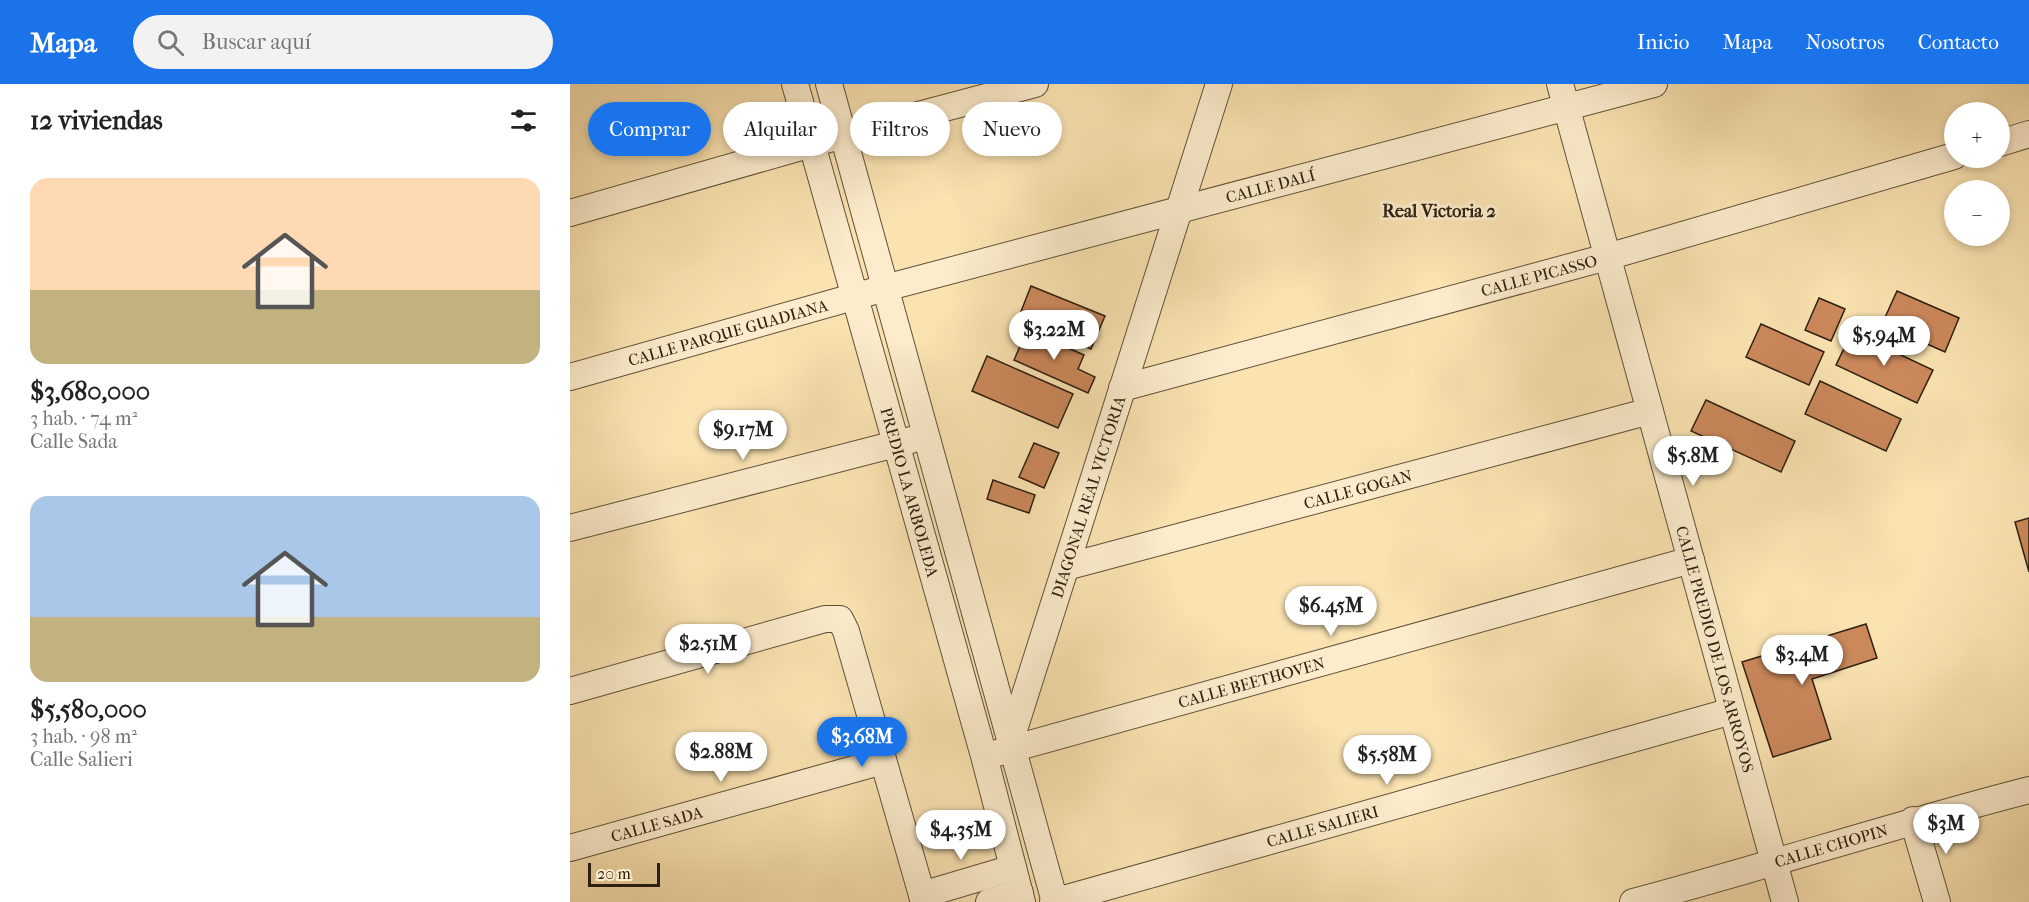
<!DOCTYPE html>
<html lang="es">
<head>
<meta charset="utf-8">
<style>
  :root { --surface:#fff; --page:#f2f2f2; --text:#222; --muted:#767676; --accent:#1a73e8 }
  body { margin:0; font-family:"IM FELL French Canon",serif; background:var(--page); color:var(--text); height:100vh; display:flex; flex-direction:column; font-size:22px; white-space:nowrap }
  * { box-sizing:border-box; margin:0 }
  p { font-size:20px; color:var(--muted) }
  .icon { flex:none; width:33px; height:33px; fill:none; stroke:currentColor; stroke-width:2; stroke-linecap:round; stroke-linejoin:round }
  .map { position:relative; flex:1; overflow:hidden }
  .panel { display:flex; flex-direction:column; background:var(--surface); width:570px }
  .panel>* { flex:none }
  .hud { position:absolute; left:18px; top:18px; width:570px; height:54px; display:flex; gap:12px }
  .tools { position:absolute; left:1374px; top:18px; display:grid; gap:12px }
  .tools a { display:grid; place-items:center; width:66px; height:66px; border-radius:50%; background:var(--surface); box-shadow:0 3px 9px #0003; font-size:30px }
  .scale { position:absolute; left:18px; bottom:15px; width:72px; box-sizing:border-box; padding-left:6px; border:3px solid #2d2011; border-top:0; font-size:16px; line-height:21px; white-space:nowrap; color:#2d2011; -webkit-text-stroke:4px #fceccc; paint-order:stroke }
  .price { position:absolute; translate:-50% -51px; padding:0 14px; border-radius:21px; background:#fff; color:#222; font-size:20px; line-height:39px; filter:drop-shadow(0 2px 3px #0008) }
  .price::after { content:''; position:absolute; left:50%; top:36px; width:18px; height:14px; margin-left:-9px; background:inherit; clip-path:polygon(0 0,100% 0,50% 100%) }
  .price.on { background:var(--accent); color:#fff }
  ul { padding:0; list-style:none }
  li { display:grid; align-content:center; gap:12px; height:318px; padding:0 30px }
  li span { display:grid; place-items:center; height:186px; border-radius:18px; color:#555 }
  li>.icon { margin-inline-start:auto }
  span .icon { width:108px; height:108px; fill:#fffc; stroke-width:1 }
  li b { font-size:26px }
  h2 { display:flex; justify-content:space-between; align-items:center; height:72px; padding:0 30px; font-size:26px }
  .tag { padding:0 21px; border-radius:27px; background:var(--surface); box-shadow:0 3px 9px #0003; font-size:21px; line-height:54px }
  .tag.on { background:var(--accent); color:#fff }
  header { display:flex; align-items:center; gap:36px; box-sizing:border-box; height:84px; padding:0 30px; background:var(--accent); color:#fff }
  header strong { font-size:28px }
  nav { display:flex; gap:33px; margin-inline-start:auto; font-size:21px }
  .search { width:420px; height:54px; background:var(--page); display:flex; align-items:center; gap:15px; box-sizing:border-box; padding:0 21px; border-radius:33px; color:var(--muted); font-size:22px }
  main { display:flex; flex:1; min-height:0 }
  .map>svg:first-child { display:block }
</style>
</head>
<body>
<header>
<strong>Mapa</strong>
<div class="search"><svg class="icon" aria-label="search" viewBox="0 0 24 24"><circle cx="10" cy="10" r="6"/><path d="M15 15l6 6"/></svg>Buscar aquí</div>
<nav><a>Inicio</a><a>Mapa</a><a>Nosotros</a><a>Contacto</a></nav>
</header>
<main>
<section class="panel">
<h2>12 viviendas<svg class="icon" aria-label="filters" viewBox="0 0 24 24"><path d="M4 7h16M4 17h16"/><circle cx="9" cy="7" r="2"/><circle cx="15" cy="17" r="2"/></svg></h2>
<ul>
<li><span style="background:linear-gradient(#ffd9b3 60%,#c2b280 0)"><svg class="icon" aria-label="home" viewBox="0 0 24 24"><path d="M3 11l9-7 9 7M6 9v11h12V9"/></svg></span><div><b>$3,680,000</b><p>3 hab. · 74 m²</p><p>Calle Sada</p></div></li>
<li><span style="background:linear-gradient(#a9c7e8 65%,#c2b280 0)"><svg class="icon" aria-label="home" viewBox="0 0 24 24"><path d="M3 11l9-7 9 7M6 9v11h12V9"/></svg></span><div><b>$5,580,000</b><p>3 hab. · 98 m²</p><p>Calle Salieri</p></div></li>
</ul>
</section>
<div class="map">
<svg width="1459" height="818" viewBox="0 0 1459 818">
  <rect width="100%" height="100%" fill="#fae2b1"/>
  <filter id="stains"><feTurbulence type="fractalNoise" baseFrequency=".00333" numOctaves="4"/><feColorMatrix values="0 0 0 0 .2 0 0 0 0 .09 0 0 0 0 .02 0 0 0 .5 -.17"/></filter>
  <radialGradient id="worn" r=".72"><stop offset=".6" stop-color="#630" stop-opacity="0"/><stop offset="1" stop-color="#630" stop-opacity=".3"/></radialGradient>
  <!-- building -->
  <g fill="#cb885b" stroke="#2d2011" stroke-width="1.5">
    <path d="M461,202L535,232L521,265L448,235Z"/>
    <path d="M1327,207L1389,234L1375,268L1312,240Z"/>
    <path d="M1249,214L1275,225L1261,257L1235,246Z"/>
    <path d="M1191,240L1254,268L1239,301L1176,273Z"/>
    <path d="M457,246L514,271L508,285L525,293L518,309L444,276Z"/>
    <path d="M1282,248L1363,286L1347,319L1266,281Z"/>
    <path d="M417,272L503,310L488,344L402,307Z"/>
    <path d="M1250,297L1331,335L1316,367L1235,330Z"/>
    <path d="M1136,316L1225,357L1211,388L1121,347Z"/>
    <path d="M464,359L489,369L474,404L449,393Z"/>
    <path d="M423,396L465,411L459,429L417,415Z"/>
    <path d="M1459,434V488L1445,438Z"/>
    <path d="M1296,540L1307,574L1242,595L1261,655L1203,673L1172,578Z"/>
  </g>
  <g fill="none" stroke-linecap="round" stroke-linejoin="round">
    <!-- street casing -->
    <g stroke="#605039" stroke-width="28">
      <g id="street">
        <path id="s1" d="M225,0L414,672L452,818"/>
        <path d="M259,0L485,818"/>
        <path id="s2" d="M990,0L1215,818"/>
        <path d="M1430,59L1459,50"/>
        <path d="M0,129L273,51L465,0"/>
        <path id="s3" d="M0,293L315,204L1084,0"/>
        <path id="s4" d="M552,304L1037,173L1384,72"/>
        <path d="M0,444L341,356"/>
        <path id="s5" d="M496,483L1080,327"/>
        <path d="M0,607L255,535H270L276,547L354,818"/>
        <path id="s6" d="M441,655L649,0"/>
        <path id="s7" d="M427,669L1121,476"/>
        <path d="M1343,736L1367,818"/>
        <path id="s8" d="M0,764L313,677"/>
        <path d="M352,811L443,784"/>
        <path d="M419,818L450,809"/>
        <path id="s9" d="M483,818L1162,627"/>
        <path id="s10" d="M1063,818C1195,783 1326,740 1459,706"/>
      </g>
    </g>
    <!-- street -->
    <use href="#street" stroke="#fceccc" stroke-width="26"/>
  </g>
  <g text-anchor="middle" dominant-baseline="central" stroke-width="6" stroke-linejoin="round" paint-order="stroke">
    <!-- street labels -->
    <g font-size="16" fill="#2d2011" stroke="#fceccc">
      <text stroke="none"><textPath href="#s3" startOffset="726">CALLE DALÍ</textPath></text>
      <text stroke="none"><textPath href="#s4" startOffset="432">CALLE PICASSO</textPath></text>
      <text stroke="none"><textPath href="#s3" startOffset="164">CALLE PARQUE GUADIANA</textPath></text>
      <text stroke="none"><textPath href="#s5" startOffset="302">CALLE GOGAN</textPath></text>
      <text stroke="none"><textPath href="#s1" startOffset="424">PREDIO LA ARBOLEDA</textPath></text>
      <text stroke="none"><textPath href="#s6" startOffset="254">DIAGONAL REAL VICTORIA</textPath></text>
      <text stroke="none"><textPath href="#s2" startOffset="586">CALLE PREDIO DE LOS ARROYOS</textPath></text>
      <text stroke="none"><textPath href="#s7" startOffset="264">CALLE BEETHOVEN</textPath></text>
      <text stroke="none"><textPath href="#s8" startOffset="90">CALLE SADA</textPath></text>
      <text stroke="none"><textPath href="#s9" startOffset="280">CALLE SALIERI</textPath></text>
      <text stroke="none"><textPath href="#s10" startOffset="206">CALLE CHOPIN</textPath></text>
    </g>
    <!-- neighbourhood labels -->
    <g font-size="18" font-weight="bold" fill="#2d2011" stroke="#fceccc">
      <text x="869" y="127">Real Victoria 2</text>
    </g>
  </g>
  <rect width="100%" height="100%" filter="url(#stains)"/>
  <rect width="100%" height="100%" fill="url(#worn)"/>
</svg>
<div class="tools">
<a>+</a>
<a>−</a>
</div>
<div class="scale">20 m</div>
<b class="price" style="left:484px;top:277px">$3.22M</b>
<b class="price" style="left:1314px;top:283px">$5.94M</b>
<b class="price" style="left:173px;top:377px">$9.17M</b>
<b class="price" style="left:1123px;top:403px">$5.8M</b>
<b class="price" style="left:761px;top:553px">$6.45M</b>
<b class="price" style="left:138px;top:591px">$2.51M</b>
<b class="price" style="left:1232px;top:602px">$3.4M</b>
<b class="price on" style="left:292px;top:684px">$3.68M</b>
<b class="price" style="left:151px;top:699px">$2.88M</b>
<b class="price" style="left:817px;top:702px">$5.58M</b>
<b class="price" style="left:1376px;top:771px">$3M</b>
<b class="price" style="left:391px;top:777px">$4.35M</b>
<div class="hud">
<a class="tag on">Comprar</a>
<a class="tag">Alquilar</a>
<a class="tag">Filtros</a>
<a class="tag">Nuevo</a>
</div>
</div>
</main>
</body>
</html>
